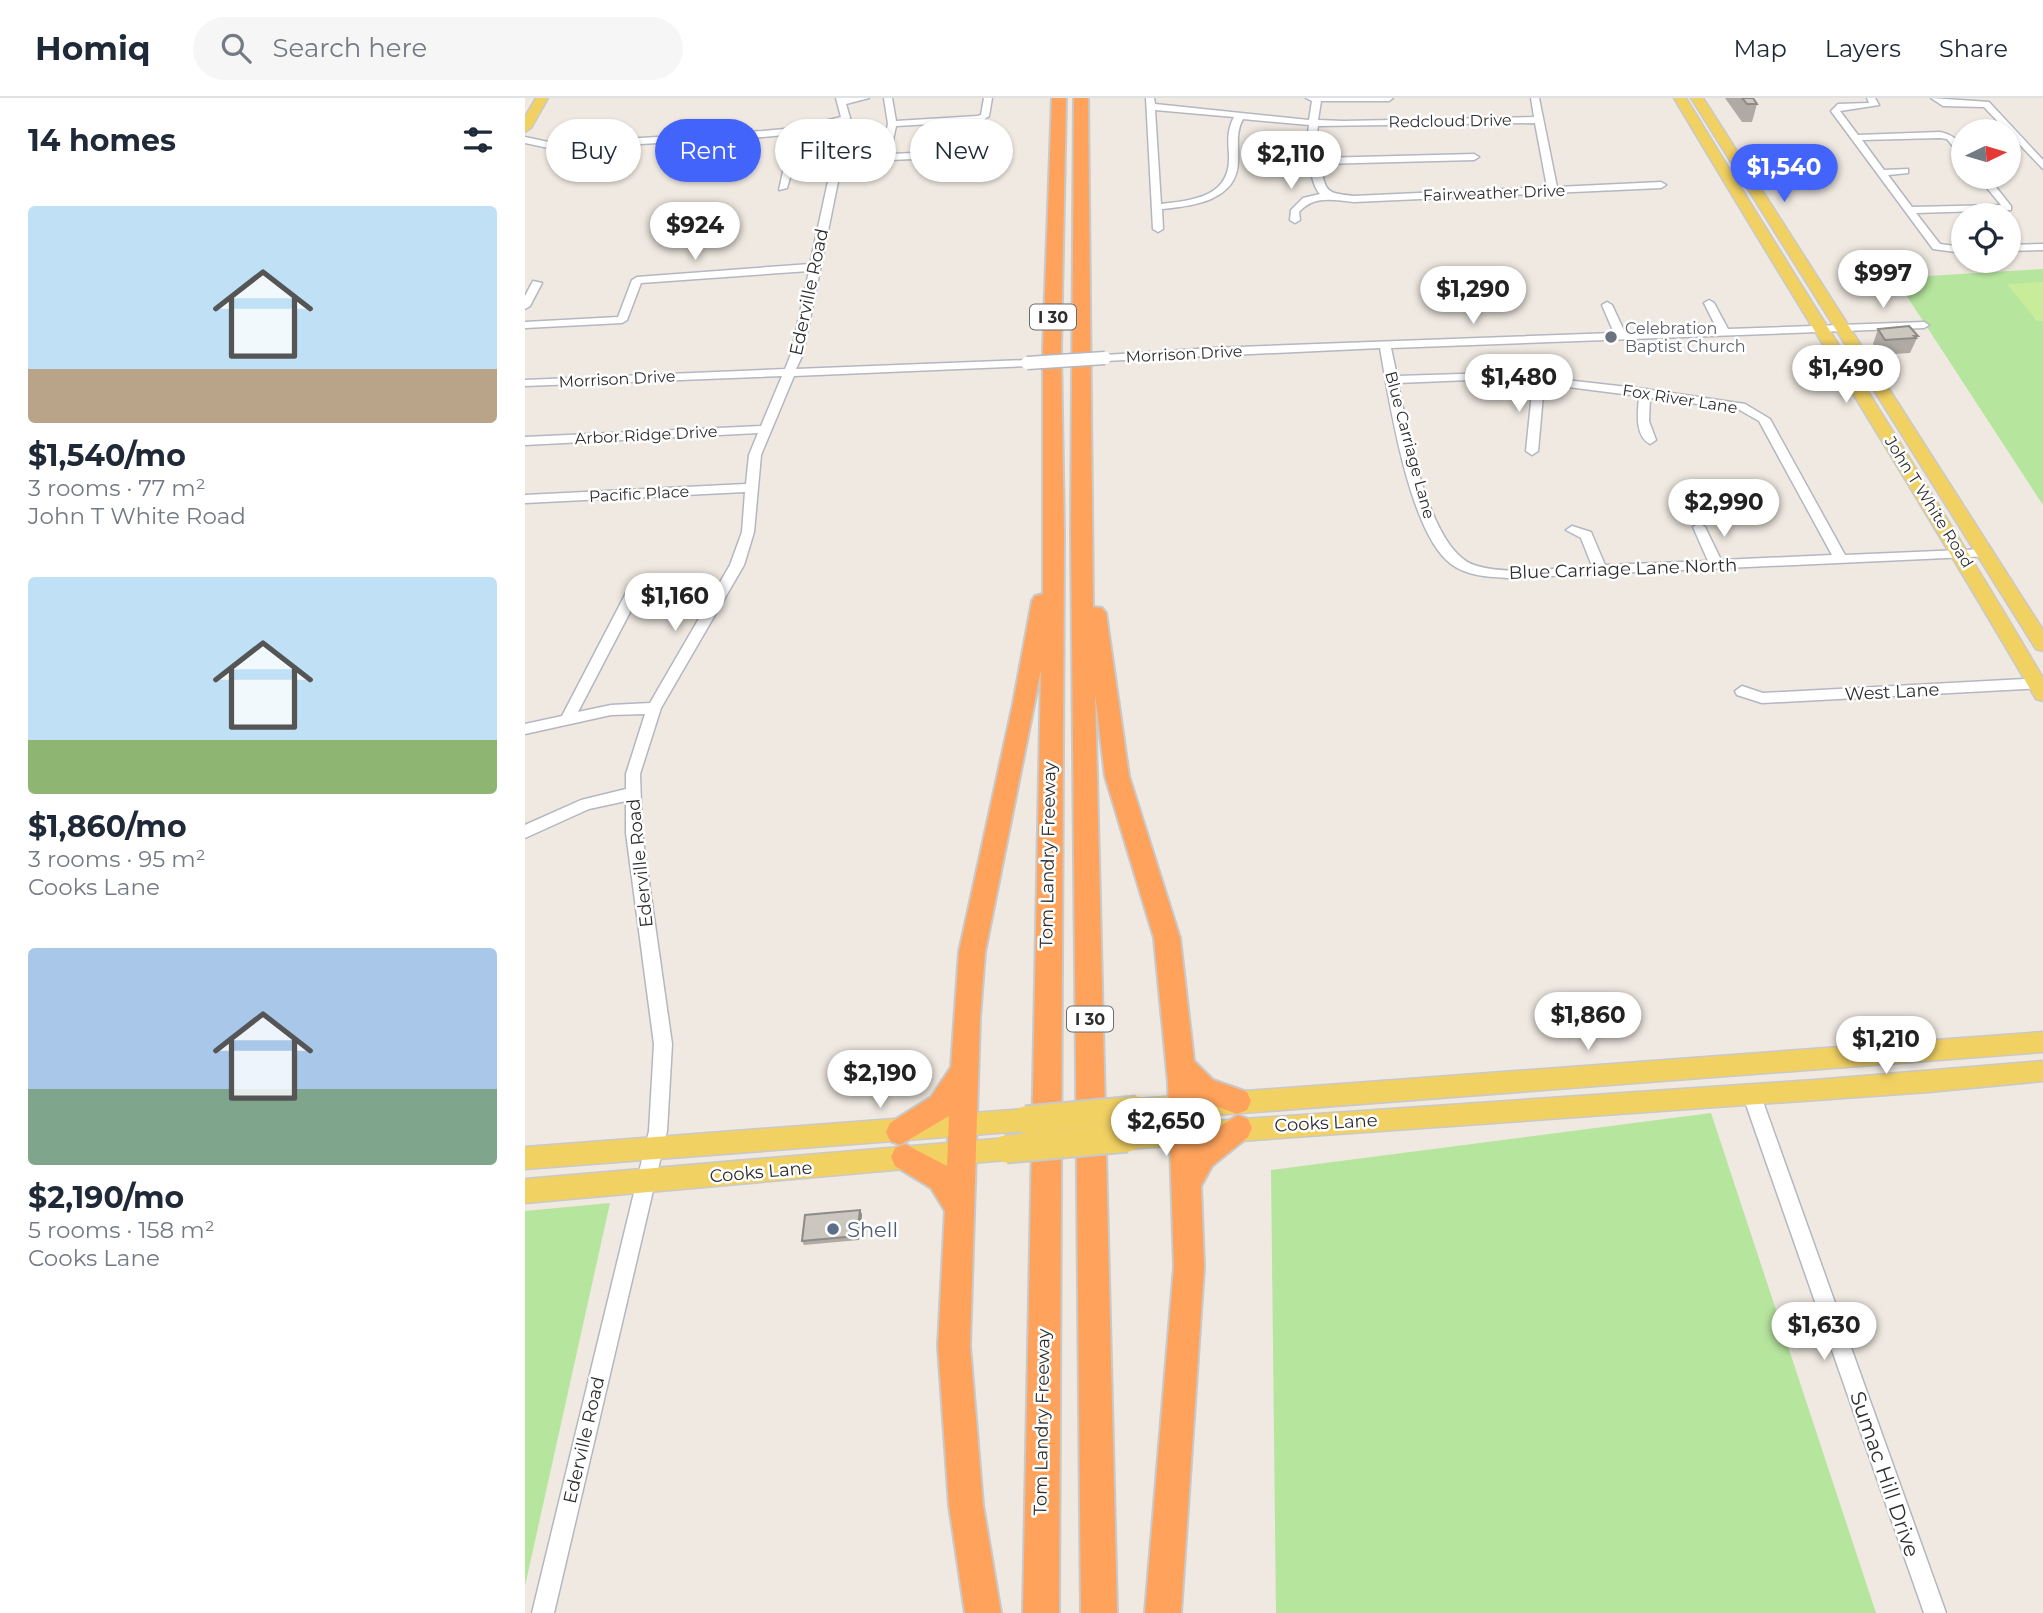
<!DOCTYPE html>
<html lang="en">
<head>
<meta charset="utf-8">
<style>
  :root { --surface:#fff; --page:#f6f6f7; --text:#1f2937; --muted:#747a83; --line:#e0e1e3; --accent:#4264fb }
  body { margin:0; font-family:Montserrat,sans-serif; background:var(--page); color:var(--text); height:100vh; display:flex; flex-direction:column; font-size:26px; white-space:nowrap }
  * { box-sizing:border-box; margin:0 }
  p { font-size:23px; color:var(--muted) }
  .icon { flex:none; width:38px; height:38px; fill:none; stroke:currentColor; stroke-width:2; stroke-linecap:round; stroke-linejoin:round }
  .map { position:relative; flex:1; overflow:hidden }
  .details { display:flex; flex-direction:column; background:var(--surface); width:525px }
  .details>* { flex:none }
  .top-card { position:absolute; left:21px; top:21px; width:665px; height:63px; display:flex; gap:14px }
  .needle { width:46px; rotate:85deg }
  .controls { position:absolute; left:1426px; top:21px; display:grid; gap:14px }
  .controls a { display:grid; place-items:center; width:70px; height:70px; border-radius:50%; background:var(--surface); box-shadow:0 2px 5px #0004; font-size:35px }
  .price { position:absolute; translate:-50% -60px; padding:0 16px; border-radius:24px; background:#fff; color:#222; font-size:23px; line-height:46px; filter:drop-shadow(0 2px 4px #0008) }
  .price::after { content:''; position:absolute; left:50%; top:42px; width:21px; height:16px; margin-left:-10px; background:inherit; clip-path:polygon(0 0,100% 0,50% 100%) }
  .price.current { background:var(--accent); color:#fff }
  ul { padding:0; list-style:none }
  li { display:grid; align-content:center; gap:14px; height:371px; padding:0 28px }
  li span { display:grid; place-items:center; height:217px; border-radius:7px; color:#555 }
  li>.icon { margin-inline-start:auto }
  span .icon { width:126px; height:126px; fill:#fffc; stroke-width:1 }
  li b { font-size:30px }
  h2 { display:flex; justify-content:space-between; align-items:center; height:84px; padding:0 28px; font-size:30px }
  .tag { padding:0 24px; border-radius:32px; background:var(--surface); box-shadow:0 2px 5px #0004; font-size:24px; line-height:63px }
  .tag.current { background:var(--accent); color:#fff }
  header { display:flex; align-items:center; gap:42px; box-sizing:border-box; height:98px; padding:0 35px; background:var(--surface); border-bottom:2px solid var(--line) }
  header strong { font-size:33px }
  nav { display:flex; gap:38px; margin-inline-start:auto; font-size:24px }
  .search { width:490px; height:63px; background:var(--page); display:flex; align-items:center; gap:18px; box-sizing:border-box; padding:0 24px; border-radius:38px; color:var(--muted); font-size:26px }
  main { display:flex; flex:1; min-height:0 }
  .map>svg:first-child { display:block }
</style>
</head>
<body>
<header>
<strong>Homiq</strong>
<div class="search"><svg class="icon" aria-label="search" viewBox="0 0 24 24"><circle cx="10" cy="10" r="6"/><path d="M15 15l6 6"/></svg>Search here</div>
<nav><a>Map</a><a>Layers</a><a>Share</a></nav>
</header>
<main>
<section class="details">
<h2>14 homes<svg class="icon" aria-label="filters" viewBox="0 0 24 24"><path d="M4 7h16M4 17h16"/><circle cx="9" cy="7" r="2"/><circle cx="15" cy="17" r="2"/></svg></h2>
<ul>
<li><span style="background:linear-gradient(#bfe0f5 75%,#b9a48a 0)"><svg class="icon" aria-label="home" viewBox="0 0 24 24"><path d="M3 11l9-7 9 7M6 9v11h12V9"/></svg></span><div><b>$1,540/mo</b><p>3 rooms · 77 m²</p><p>John T White Road</p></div></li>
<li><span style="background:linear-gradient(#bfe0f5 75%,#8fb573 0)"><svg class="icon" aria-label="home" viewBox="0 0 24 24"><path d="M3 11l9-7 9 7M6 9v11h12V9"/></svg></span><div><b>$1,860/mo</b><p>3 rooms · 95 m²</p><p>Cooks Lane</p></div></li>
<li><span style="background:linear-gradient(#a9c7e8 65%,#7fa58c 0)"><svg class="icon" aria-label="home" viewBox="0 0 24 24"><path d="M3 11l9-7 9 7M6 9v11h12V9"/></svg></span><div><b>$2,190/mo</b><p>5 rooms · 158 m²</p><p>Cooks Lane</p></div></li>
</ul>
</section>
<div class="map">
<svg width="1518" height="1515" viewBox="0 0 1518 1515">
  <rect width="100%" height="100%" fill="#efe9e1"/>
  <!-- green -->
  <g fill="#b6e59e">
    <path d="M1518,171V407L1370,180Z"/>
    <path d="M1186,1015L1351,1515H751L746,1072Z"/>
    <path d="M85,1105L0,1488V1113Z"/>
  </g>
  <!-- pitch -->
  <path fill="#c9ec9a" d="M1518,184V223H1512L1482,186Z"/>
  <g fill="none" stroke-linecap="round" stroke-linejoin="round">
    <!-- minor casing -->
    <g stroke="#b4b7c1" stroke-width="3">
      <g id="minor">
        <path d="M311,0H344L321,6L325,20L318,58L356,56L363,26L359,0H367L371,23L452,18L456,17L459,0H467L464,18L457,23L371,28L365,56L461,52L481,48L486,51L461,58L317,64L278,256L271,271L502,262L508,265L502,268L269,278L236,357L229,434L219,467L136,610L115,676L117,735L147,946L142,1033L29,1515H7L124,1033L129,946L101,735V703L64,711L0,740V727L56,702L101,691V676L120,616L86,617L0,636V626L37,618L101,495L108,491L115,495L53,614L86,607L125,605L205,467L217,434L220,394L0,405V397L221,386L224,357L233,335L0,347V339L236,328L257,278L0,288V282L260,271L266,256L284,173L116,185L102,222L97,225L0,230V224L93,219L107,182L112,179L285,166L316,24L270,36L238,39L28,51L0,45V39L28,45L238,33L270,30L316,19Z"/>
        <path d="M621,0H629L630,6L784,22L787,3L781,0H868L864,3H796L793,22L819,23L1009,19L1006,0H1014L1032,89L1136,84L1141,87L1136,90L829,104C808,102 789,97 774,114L775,122L770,125L765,122L766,112L778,100L795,96C784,85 781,43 784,27L718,21C710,35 714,49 713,64C712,103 667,108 637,111L638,131L633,134L628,131ZM630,12L709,19C702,32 703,43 704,57C706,99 669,102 636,106ZM1010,25L1022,89L829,98C800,95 801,94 795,66L949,62L954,59L949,56L794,60L791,42L793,28Z"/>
        <path d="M1342,0H1350L1354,7L1315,13L1333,37L1415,34C1428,37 1438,43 1438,58L1435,57L1422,41L1415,40L1337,42L1359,72L1383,71V75L1363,77L1387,109L1476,107L1453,79H1463L1486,108V112L1391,115L1415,146L1438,149V155L1408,151L1306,13L1313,6L1344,5Z"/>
        <path d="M1406,0L1464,4L1518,62V71L1459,9L1418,8Z"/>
        <path d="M268,48L273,51L262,90L254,92L263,51Z"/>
        <path d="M1518,146V152L1484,153V147Z"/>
        <path d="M8,183L17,185L5,208L0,211V198Z"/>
        <path d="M1184,202L1189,205L1203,231L1399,224L1404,227L1399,230L866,250L872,278L968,275L996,277L1120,291L1220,306L1245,321L1320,457L1460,451L1466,455L1465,458L983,480C964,479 942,478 926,466C884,435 864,301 855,250L580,263L574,260L580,257L687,250L1089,235L1077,207L1082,204L1087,207L1100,235L1192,231L1179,205ZM968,281L1008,285L1001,353L1007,357L1013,353L1019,286L1114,298C1113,314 1109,337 1125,346L1131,342L1124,323L1125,300L1213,311L1234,323L1307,457L1196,462L1180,429L1174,425L1168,429L1183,463L1080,467L1066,434L1047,428L1041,432L1056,440L1067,468C1032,470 982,478 949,467C903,451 882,329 873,285Z"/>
        <path d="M1518,580V590L1237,605L1212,597L1210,593L1217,588L1238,595Z"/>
        <path d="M1227,990L1233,992L1236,998L1421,1515H1399L1218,998L1221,992Z"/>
      </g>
    </g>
    <!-- major casing -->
    <g stroke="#c9c9c9" stroke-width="3">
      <g id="major">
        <path d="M11,0H23L6,30L0,34V19Z"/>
        <path d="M1149,0H1161C1278,194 1403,384 1518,580V603L1511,601C1394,399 1268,201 1149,0Z"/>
        <path d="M1166,0H1178L1518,532V553L1511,551Z"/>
        <path d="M1518,934V954L612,1023L603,1020L600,1012L603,1004L612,1001Z"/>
        <path d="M1518,963V983L1404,994L602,1051L593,1048L590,1040L593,1032L602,1029L1289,982Z"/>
        <path d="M501,1011L510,1014L513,1022L510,1030L501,1033L0,1071V1049Z"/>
        <path d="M481,1040L490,1043L493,1051L490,1059L481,1062L0,1105V1081Z"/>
      </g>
    </g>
    <!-- highway casing -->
    <g stroke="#c9c9c9" stroke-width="4">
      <g id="highway">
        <path d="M527,0H541L536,251L539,437L534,1515H498L516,572L460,854L455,919L445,1248L458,1407L476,1515H440L424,1407L413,1248L420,1113L406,1090L370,1068L366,1059L370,1050L380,1046L422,1068L424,1018L375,1047L365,1043L361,1034L365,1025L406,999L426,969L434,854L488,606L507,503L510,498L518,496V251Z"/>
        <path d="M549,0H563L568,509L577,510L581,515L604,678L655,840L669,963L688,982L722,994L726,1003L722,1012L712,1016L672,1001L673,1042L713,1017L723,1021L727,1030L723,1039L687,1068L676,1088L679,1169L656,1515H620L649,1169L643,984L629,840L580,678L570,595L592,1515H556L546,434Z"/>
      </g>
    </g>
    <!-- minor -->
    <use href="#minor" fill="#fff" fill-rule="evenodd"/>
    <!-- major -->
    <use href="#major" fill="#f2d163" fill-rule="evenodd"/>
    <!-- highway -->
    <use href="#highway" fill="#ffa35c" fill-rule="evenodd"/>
    <!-- minor-bridge casing -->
    <g stroke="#b4b7c1" stroke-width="15" stroke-linecap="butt">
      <path id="minor-bridge" d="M502,265L580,260"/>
    </g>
    <!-- major-bridge casing -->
    <g stroke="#c9c9c9" stroke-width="31" stroke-linecap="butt">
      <g id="major-bridge">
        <path d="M501,1022L612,1012"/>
        <path d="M481,1051L602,1040"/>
      </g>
    </g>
    <!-- minor-bridge -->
    <use href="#minor-bridge" stroke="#fff" stroke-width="12"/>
    <!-- major-bridge -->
    <use href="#major-bridge" stroke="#f2d163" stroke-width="27"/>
  </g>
  <!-- wall -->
  <g fill="#afaba4">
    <path d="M1200,0H1228L1232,6L1227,24H1217Z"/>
    <path d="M1353,231L1393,238L1385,255L1354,257L1348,246Z"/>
    <path d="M337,1116L334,1142L279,1147L277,1143Z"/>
  </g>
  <!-- shaded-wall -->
  <path fill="#8e8b86" d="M335,1112L337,1116L334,1142L332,1138Z"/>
  <!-- building -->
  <g fill="#cbc7bf" stroke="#8e8b86" stroke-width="2">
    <path d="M1217,0H1228L1232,6H1222Z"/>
    <path d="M1384,228L1393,238H1389L1391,240L1360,242L1353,231Z"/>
    <path d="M335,1112L332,1138L277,1143L280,1117Z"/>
  </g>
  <!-- markers -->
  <circle fill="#6b7280" stroke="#fff" stroke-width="2.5" cx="1086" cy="239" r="7"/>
  <circle fill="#5c6f8a" stroke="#fff" stroke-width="2.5" cx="308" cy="1131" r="7"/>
  <g text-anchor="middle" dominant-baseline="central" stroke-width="5" stroke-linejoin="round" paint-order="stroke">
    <!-- far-street labels -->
    <g font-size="16" fill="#2e2e2e" stroke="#fff">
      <text transform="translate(925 23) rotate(-1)">Redcloud Drive</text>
      <text transform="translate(969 95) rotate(-2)">Fairweather Drive</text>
      <text transform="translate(659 256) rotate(-3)">Morrison Drive</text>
      <text transform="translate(92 281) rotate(-3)">Morrison Drive</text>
      <text transform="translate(1155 301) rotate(9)">Fox River Lane</text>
      <text transform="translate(121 337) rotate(-3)">Arbor Ridge Drive</text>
      <text transform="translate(885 347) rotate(75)">Blue Carriage Lane</text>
      <text transform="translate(114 396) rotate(-3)">Pacific Place</text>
      <text transform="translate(1404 404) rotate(58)">John T White Road</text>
    </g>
    <!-- shield labels -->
    <g fill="#fff" stroke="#6d6d6d" stroke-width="2">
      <rect x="505" y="206.5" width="46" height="25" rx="5"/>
      <rect x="542" y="908.5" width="46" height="25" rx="5"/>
    </g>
    <g font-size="16" font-weight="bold" fill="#2e2e2e">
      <text x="528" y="219">I 30</text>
      <text x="565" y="921">I 30</text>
    </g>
    <!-- far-worship labels -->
    <g font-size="16" fill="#5b616d" stroke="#fff" text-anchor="start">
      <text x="1100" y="230">Celebration<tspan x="1100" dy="18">Baptist Church</tspan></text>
    </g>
    <!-- street labels -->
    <g font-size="18" fill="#2e2e2e" stroke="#fff">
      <text transform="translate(284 194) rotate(-78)">Ederville Road</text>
      <text transform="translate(1098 471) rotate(-2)">Blue Carriage Lane North</text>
      <text transform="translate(1367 594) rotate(-3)">West Lane</text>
      <text transform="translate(523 757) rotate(-89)">Tom Landry Freeway</text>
      <text transform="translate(115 765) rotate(-96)">Ederville Road</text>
      <text transform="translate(801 1025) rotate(-3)">Cooks Lane</text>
      <text transform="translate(236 1074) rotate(-5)">Cooks Lane</text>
      <text transform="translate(517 1324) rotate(-89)">Tom Landry Freeway</text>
      <text transform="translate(59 1342) rotate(-77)">Ederville Road</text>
    </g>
    <!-- near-service labels -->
    <g font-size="21" fill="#4e5e75" stroke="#fff" text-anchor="start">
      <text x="322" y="1131">Shell</text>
    </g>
    <!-- near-street labels -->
    <g font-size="21" fill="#2e2e2e" stroke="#fff">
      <text transform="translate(1360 1376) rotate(71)">Sumac Hill Drive</text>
    </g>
  </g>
</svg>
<div class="controls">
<a><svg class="needle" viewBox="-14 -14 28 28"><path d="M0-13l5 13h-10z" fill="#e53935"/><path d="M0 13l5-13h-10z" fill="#747a83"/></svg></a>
<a><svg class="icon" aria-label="locate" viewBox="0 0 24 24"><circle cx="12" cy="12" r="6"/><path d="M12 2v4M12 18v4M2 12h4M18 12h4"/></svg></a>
</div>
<b class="price" style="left:766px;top:93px">$2,110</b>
<b class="price current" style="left:1259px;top:106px">$1,540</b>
<b class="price" style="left:170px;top:164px">$924</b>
<b class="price" style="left:1358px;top:212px">$997</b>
<b class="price" style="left:948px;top:228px">$1,290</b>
<b class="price" style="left:1321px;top:307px">$1,490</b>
<b class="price" style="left:994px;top:316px">$1,480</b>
<b class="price" style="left:1199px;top:441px">$2,990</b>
<b class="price" style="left:150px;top:535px">$1,160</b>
<b class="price" style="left:1063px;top:954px">$1,860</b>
<b class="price" style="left:1361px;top:978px">$1,210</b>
<b class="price" style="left:355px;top:1012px">$2,190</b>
<b class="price" style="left:641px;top:1060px">$2,650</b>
<b class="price" style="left:1299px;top:1264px">$1,630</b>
<div class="top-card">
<a class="tag">Buy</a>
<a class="tag current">Rent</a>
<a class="tag">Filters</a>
<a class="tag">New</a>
</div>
</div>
</main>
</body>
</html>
